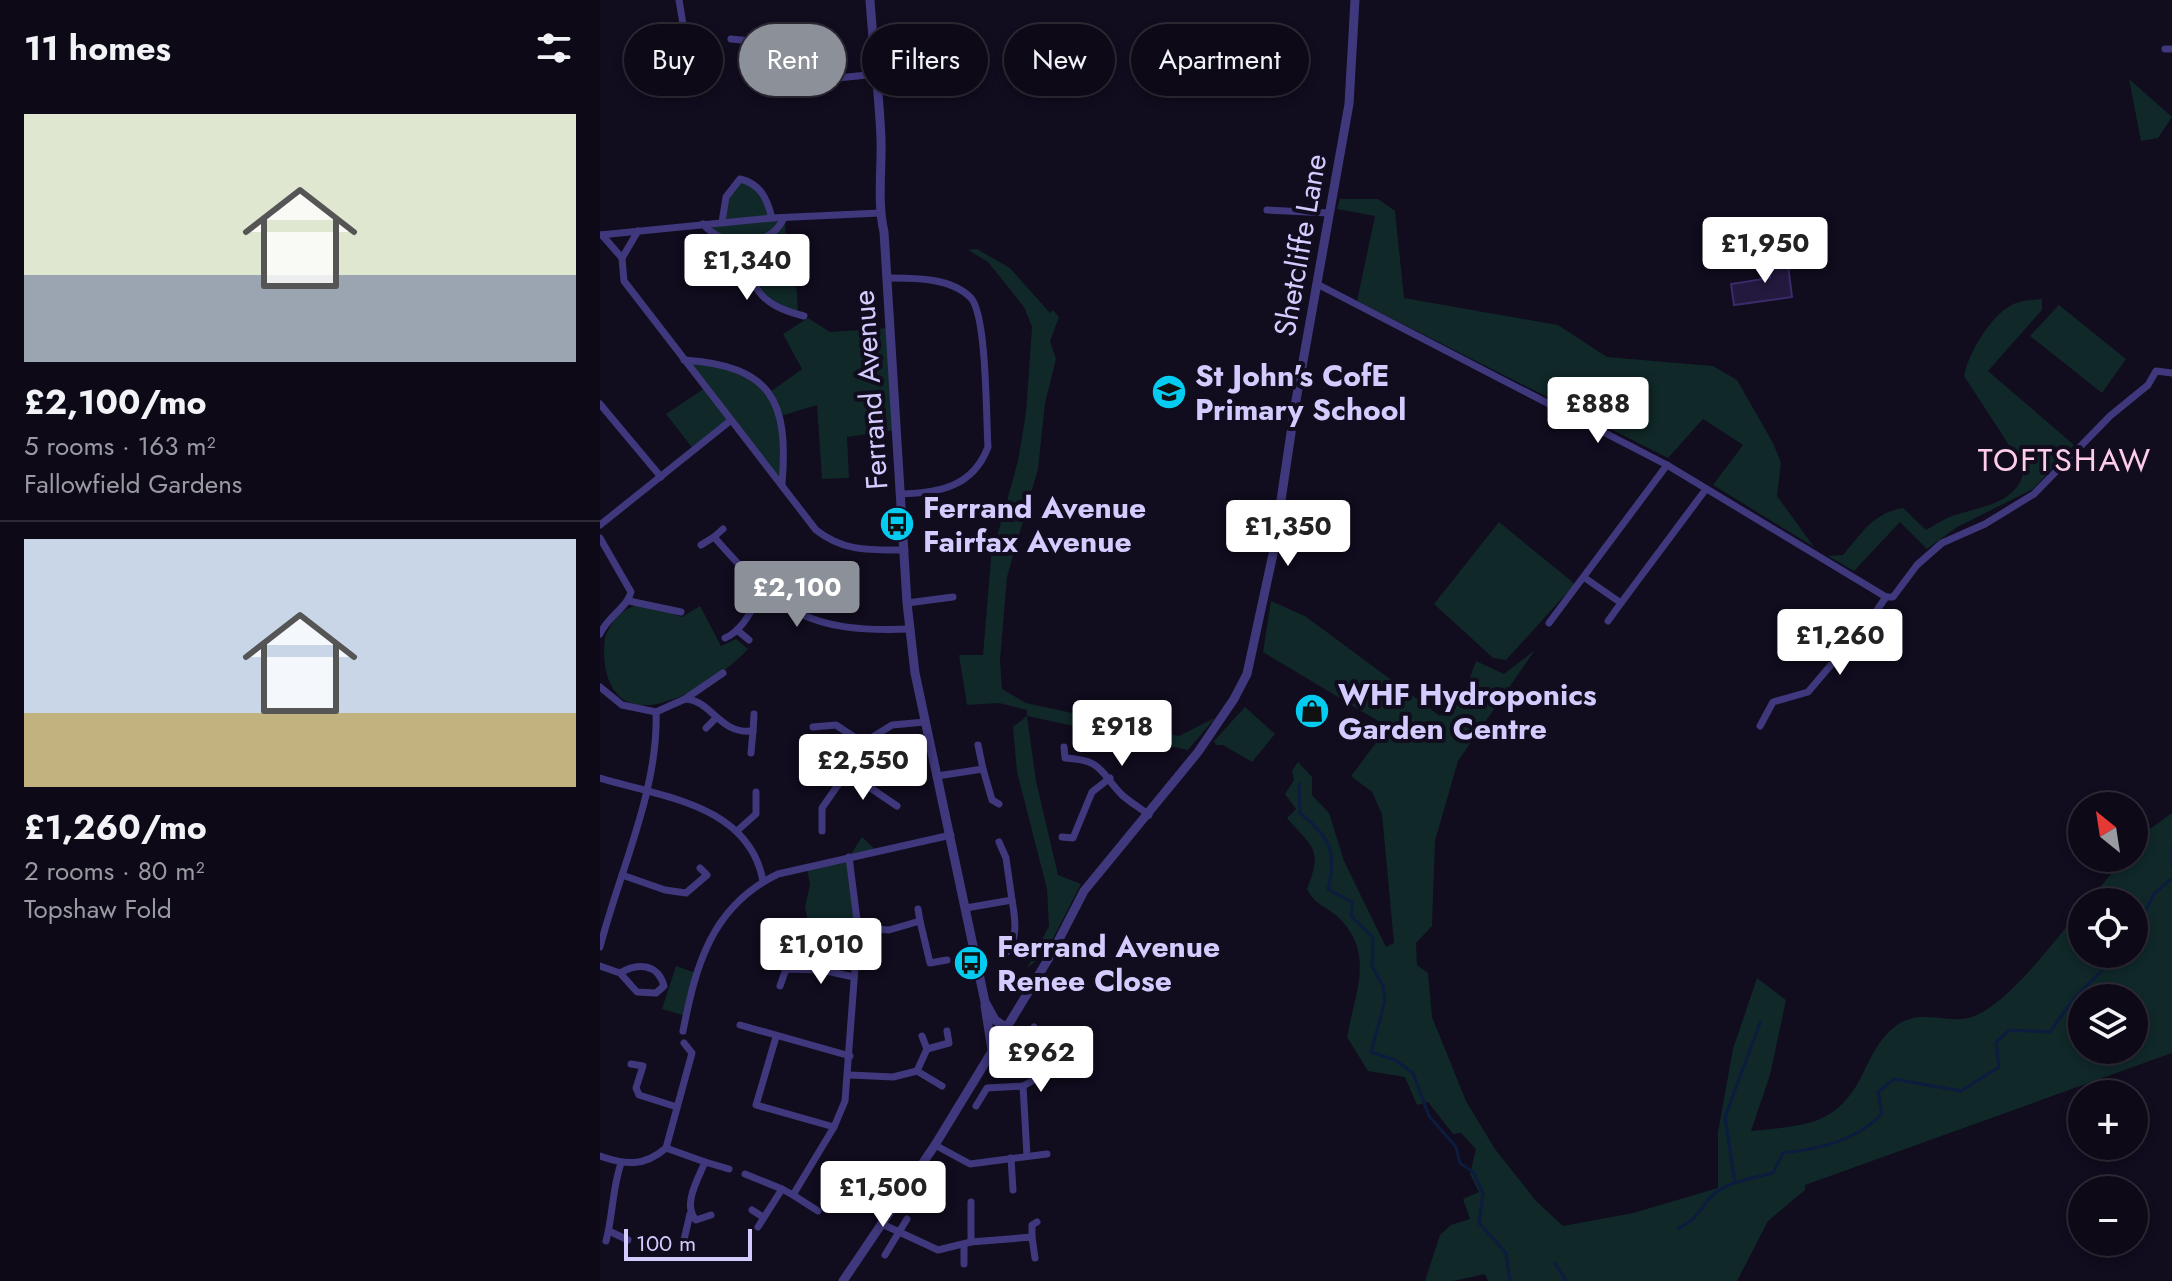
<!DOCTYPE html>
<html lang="en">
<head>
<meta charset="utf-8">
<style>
  :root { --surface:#0d0916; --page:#16121f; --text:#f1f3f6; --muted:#9a9aa1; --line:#2d2a35; --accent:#8c9099 }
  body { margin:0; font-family:Jost,sans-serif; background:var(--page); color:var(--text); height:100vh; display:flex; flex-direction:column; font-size:30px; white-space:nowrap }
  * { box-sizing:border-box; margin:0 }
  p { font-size:26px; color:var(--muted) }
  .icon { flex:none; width:44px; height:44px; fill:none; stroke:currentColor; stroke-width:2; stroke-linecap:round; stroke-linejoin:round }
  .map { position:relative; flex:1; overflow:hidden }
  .details { display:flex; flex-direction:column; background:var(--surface); width:600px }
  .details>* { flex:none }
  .hud { position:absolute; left:24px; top:24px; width:760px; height:72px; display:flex; gap:16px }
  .needle { width:52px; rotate:330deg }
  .buttons { position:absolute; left:1468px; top:792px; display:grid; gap:16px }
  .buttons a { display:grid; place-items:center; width:80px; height:80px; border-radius:50%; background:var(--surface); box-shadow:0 4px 12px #0003,0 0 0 2px var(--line); font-size:40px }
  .scale { position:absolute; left:24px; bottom:20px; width:128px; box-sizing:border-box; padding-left:8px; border:4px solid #d4cbfe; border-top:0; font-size:22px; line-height:28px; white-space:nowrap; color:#d4cbfe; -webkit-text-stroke:6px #110c1e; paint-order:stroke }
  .price { position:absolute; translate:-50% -68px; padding:0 18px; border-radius:8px; background:#fff; color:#222; font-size:26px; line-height:52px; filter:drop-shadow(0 2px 4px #0008) }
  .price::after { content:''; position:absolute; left:50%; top:48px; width:24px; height:18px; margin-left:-12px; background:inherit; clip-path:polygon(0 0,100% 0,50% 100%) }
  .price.active { background:var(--accent); color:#fff }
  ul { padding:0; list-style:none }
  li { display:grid; align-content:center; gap:16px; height:424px; padding:0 24px }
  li+li { border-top:2px solid var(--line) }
  li span { display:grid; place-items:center; height:248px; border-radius:0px; color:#555 }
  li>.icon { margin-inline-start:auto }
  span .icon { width:144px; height:144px; fill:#fffc; stroke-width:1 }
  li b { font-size:34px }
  h2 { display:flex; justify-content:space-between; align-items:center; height:96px; padding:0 24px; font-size:34px }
  .tag { padding:0 28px; border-radius:36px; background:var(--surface); box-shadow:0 4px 12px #0003,0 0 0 2px var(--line); font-size:28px; line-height:72px }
  .tag.active { background:var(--accent); color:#fff }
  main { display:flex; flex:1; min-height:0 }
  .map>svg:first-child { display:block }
</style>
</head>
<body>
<main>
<section class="details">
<h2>11 homes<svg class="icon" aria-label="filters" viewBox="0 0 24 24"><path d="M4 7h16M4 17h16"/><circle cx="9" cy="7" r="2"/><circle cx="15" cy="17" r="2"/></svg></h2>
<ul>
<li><span style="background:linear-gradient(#dfe7d0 65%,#9aa5b1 0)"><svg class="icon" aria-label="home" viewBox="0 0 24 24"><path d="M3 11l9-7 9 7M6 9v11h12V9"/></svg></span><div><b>£2,100/mo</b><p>5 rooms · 163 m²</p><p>Fallowfield Gardens</p></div></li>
<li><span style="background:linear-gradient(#c9d6e8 70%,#c2b280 0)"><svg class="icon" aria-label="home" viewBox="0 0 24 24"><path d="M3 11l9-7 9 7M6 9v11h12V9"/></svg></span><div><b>£1,260/mo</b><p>2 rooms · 80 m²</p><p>Topshaw Fold</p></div></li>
</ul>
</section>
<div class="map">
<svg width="1572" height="1281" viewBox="0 0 1572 1281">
  <rect width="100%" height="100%" fill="#110c1e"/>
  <!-- green -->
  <g fill="#102828" fill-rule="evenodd">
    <path d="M1529,79L1572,117L1558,138L1541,141Z"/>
    <path d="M140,179L162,192L172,218H184L189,260H195L198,314L167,302L148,267L122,279L118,238L107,229L122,222V209Z"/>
    <path d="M740,199H778L795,211L804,298L958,325L1007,357L1113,366L1137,380L1173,443L1181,463L1177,496L1214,547L1113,485L1143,445L1103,419L1068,458L757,301L775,216L737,209Z"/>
    <path d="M377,249L410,268L450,313L453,310L459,317L450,341L456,359L445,403L438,469L407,577L400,660L402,689L426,703L579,736L615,718L588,750L427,716L436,781L458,875L481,884L445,954L427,968L449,926L447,889L417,772L413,727L427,716V710L399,703L367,705L359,655H383L391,558L418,461L426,413L432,327L424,307L388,262L368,250Z"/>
    <path d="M1442,299V310L1388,371L1474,445L1433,489L1357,527L1327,549L1300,522L1254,571L1228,556L1243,555C1262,533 1273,513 1303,508L1326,530C1335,525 1345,518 1355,515C1383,506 1420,503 1424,468L1364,376C1368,354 1390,317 1410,306C1419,300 1431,300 1442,299Z"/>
    <path d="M1459,305L1526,359L1502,393L1430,336Z"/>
    <path d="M208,318L230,332L290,328L296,430L247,437L249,478L222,479L217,405L181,416L182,484L130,421L94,450L66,414L105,388L84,360L143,372L170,392L202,369L183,334Z"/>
    <path d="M899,522L975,584L906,660L893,658L834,604Z"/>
    <path d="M671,601L705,616L840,716L866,688L876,661L904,674L935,650L858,761L835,841L832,926L816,943L817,965L828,973L832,1017L866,1101L895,1149L936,1201L963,1226L1033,1213L1118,1188V1132L1133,1049L1157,978L1186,1000L1170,1075L1151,1131C1208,1125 1239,1126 1265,1069C1273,1053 1281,1036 1297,1025C1321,1009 1343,1023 1368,1018C1405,1010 1457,937 1482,908V954H1534V902H1487L1525,858H1534V848L1550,829L1572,813V1053L1205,1185V1190L1168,1221L1137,1281H888L885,1274L853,1281H825L840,1235L851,1225L870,1219L863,1199L879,1192L870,1174L876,1149L861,1133L853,1134L828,1102L817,1105L805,1077L768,1071L747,1037C755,993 775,953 739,918C727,906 714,905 707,889C723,849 713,848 687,818L696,809L685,794L694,780L692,771L698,762L712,777V795L729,813L744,861L786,947L794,943L782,814L772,792L751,776L788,727L663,652ZM1482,998H1534V1050H1482Z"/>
    <path d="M34,606H52L82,617L100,606L121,646L136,639L148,649C127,672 93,695 61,703C15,715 0,678 5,637C11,623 19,611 34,606Z"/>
    <path d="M645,707L675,734L652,762L623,745H616L614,741Z"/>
    <path d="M262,837L277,851L250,857L258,919L212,942L205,907L210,885L207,867L249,857Z"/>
    <path d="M76,966L96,973L86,1016L62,1009Z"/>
  </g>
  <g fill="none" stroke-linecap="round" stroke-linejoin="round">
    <!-- stream -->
    <g stroke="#0c1c3e" stroke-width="3">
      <path d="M699,784L700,813C729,836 738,852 728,889L753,903L751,916L773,938L772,966L783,986L785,1001L771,1052L795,1060L813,1073L829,1116L856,1147L860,1163L873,1172L883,1193L879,1223L906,1253L910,1281"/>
      <path d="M1572,847V866"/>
      <path d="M1534,923H1539L1554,894L1572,878"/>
      <path d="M1135,1183L1125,1117L1160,1023"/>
      <path d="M1078,1229C1098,1217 1096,1215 1109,1199C1123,1182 1154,1178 1173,1173L1183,1153C1221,1148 1254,1142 1282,1114L1278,1092L1294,1079L1361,1091L1399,1067L1396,1042L1410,1030L1450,1032L1475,997L1519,954"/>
      <path d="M955,1263L966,1281"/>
    </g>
  </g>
  <!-- building -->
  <path fill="#23193f" stroke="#3b2b6b" stroke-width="2" d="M1187,257L1192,297L1134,305L1131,284L1170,278L1167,260Z"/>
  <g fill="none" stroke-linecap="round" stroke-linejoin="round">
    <!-- minor -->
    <g stroke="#3f387d" stroke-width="7">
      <path d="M79,0L83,24"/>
      <path d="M131,39L183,44L205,76L218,80L277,74"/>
      <path d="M1565,49H1572"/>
      <path d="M275,51L350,45"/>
      <path d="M667,210L729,213"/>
      <path d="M122,222L126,197L140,179C161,184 167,199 172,218"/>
      <path d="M103,224C123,248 169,250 184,218"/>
      <path d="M0,235L172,218L280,213"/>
      <path d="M2,235L22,258L24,281L216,530C244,552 270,550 305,550"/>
      <path d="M144,242C151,288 157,304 204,316"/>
      <path d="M22,258L38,231"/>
      <path d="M287,278C313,278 351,277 371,298C387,316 386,419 388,447C373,487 339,493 300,494"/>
      <path d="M717,284L1067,465L1286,597"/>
      <path d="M84,360C172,366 189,401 182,484"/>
      <path d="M0,404L61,477"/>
      <path d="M0,525L130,421"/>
      <path d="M114,537L123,529"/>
      <path d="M0,538L31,592C27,608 7,617 0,634"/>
      <path d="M101,545L114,537C180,612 207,633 310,629"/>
      <path d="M985,578L1021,603L1106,489"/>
      <path d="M1286,597H1293L1317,565L1342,543L1385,524L1434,494L1510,416L1548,385L1556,371L1572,373"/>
      <path d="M29,601L81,612"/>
      <path d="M307,603L353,597"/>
      <path d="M1008,621L1021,603"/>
      <path d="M949,623L1067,465"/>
      <path d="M137,630L149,640"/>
      <path d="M125,638C143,631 153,607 162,591"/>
      <path d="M0,687L22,705L56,712C59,789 19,873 0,947"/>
      <path d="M85,699C112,700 119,735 153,731L154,714"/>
      <path d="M56,712L85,699L123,673"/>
      <path d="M1160,726L1173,702L1208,692L1236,659L1253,645L1286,597"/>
      <path d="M213,727L236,725L263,743"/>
      <path d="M106,728L116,718"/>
      <path d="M378,745L383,769"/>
      <path d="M464,747L465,758C503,760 499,771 522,795C530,802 540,808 549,815"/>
      <path d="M151,753L153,731"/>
      <path d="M247,772L297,806"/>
      <path d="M337,776L383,769L392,800L399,804"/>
      <path d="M0,778C63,797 149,805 163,881"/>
      <path d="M138,830L156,814V792"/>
      <path d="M222,831V808L247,772L263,743L292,725L325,722"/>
      <path d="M462,837L473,838L492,792L510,778"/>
      <path d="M22,875L65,890L86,893L107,875L100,868"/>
      <path d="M366,908L412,900L406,858L399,842"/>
      <path d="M318,909L320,921"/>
      <path d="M258,928L289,930L320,921L330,963L347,960"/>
      <path d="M405,954C419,941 415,917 412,900"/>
      <path d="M0,966L20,973L37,992L56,993L64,986C58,964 38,962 20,973"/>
      <path d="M180,986L186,969L222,970L254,977"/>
      <path d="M140,1025L250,1056"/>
      <path d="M83,1031C96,964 112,906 178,874L351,835"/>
      <path d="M322,1036L327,1049"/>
      <path d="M176,1037L156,1105L234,1127"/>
      <path d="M31,1064L43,1066L36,1088L39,1095L77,1107"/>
      <path d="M317,1071L342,1086"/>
      <path d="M250,1075L293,1077L317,1071L327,1049L349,1043L347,1031"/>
      <path d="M376,1106L387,1088L423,1086"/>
      <path d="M335,1145L370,1164L447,1154"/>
      <path d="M66,1148L105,1162C98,1179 82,1205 96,1220L111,1215"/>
      <path d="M0,1156C26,1165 44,1167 66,1148L92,1053L84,1043"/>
      <path d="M427,1156L423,1086L434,1080L429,1034L434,1027"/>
      <path d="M411,1158L413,1190"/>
      <path d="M105,1162L129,1169"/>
      <path d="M145,1174L182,1189"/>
      <path d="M193,1195L218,1211"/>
      <path d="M152,1210L163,1217"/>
      <path d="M282,1224L338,1250L371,1242L432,1237L435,1258"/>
      <path d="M158,1227L182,1189L193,1195L234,1127L245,1101L258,928L249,857"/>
      <path d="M9,1231L28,1240"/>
      <path d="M432,1237V1225L437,1222"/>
      <path d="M6,1241C13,1215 12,1190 21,1163"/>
      <path d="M371,1242V1202"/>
      <path d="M83,1244L90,1214"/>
      <path d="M285,1255L307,1219"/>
      <path d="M364,1264V1245"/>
    </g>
    <!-- tertiary -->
    <g stroke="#3f387d" stroke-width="9">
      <path d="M270,0C273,46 279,92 281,138C282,169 277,202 284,232L307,603L315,673L385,1002L395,1020L407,1028"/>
      <path d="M385,1006L392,1050"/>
      <path d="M243,1281L335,1145L452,953L484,891L598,752L634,699L647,674L673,554L695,406L749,104L755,0"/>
    </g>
  </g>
  <!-- icons -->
  <defs>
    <g id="school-disc" transform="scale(1.8)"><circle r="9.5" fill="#04ccf1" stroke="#110c1e"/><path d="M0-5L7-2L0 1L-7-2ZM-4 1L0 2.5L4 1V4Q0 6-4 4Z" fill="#111"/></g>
    <g id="bus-disc" transform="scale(1.8)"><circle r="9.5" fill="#04ccf1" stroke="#110c1e"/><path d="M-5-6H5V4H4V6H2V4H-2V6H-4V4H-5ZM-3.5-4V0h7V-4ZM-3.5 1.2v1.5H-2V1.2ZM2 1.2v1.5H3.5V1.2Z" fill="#111"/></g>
    <g id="shop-disc" transform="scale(1.8)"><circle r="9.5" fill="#04ccf1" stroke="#110c1e"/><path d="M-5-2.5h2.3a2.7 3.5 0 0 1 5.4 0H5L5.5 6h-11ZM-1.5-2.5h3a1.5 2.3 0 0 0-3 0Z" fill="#111"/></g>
  </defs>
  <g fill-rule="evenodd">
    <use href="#school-disc" x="569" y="392"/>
    <use href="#bus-disc" x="297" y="524"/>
    <use href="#shop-disc" x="712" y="711"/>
    <use href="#bus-disc" x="371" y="963"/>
  </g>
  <g text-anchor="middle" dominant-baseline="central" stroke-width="8" stroke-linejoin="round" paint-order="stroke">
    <!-- street labels -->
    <g font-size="30" fill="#d4cbfe" stroke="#110c1e">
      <text transform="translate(700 245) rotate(-80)">Shetcliffe Lane</text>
      <text transform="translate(270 390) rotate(-94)">Ferrand Avenue</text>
    </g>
    <!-- poi labels -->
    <g font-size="30" font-weight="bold" fill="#d4cbfe" stroke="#110c1e" text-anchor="start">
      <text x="595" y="375">St John's CofE<tspan x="595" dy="34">Primary School</tspan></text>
      <text x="323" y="507">Ferrand Avenue<tspan x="323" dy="34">Fairfax Avenue</tspan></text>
      <text x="738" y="694">WHF Hydroponics<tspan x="738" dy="34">Garden Centre</tspan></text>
      <text x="397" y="946">Ferrand Avenue<tspan x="397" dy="34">Renee Close</tspan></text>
    </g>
    <!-- neighbourhood labels -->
    <g font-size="32" letter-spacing="2" fill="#fecde9" stroke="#110c1e">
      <text x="1465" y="460">TOFTSHAW</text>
    </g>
  </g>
</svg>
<div class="buttons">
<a><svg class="needle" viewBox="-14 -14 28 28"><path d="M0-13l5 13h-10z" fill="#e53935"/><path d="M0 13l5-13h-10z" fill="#9a9aa1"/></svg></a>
<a><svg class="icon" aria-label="locate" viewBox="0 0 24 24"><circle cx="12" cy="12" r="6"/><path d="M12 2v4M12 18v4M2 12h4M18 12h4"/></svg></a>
<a><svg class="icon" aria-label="layers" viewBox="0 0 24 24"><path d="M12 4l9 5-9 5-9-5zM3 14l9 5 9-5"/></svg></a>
<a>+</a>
<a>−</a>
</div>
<div class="scale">100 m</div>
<b class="price" style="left:1165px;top:285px">£1,950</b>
<b class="price" style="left:147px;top:302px">£1,340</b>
<b class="price" style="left:998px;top:445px">£888</b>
<b class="price" style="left:688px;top:568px">£1,350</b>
<b class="price active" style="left:197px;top:629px">£2,100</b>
<b class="price" style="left:1240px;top:677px">£1,260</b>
<b class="price" style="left:522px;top:768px">£918</b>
<b class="price" style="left:263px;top:802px">£2,550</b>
<b class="price" style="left:221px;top:986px">£1,010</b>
<b class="price" style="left:441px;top:1094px">£962</b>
<b class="price" style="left:283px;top:1229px">£1,500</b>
<div class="hud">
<a class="tag">Buy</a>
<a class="tag active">Rent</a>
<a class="tag">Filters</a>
<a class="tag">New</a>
<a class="tag">Apartment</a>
</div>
</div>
</main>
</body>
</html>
